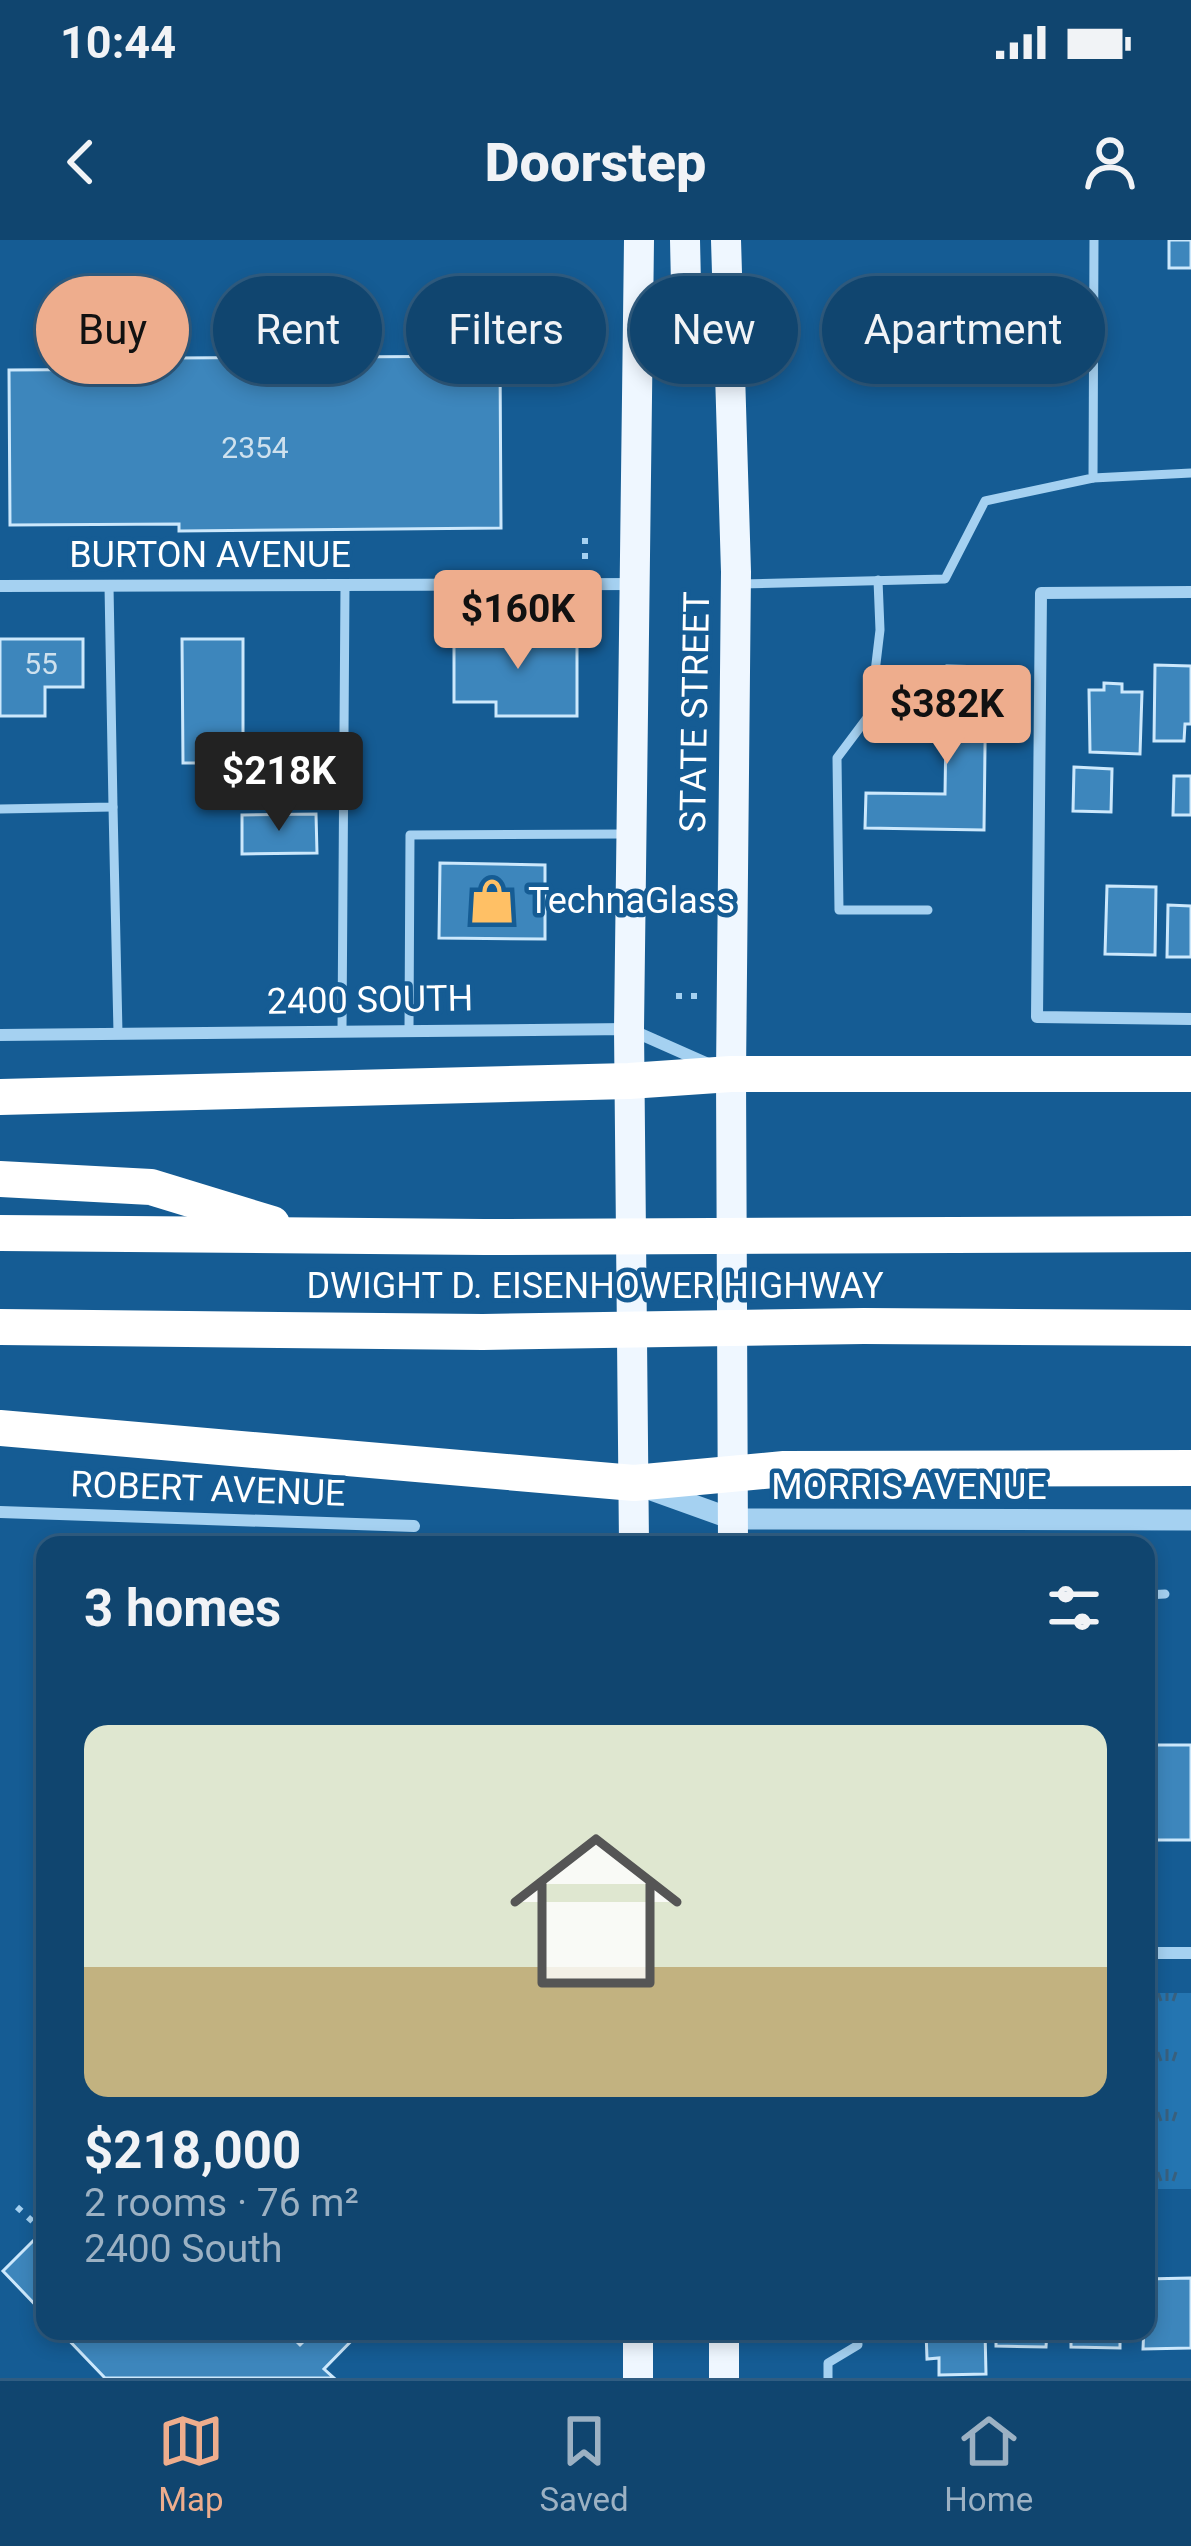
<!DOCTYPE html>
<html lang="en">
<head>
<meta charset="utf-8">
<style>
  :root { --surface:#10456f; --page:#1e4f77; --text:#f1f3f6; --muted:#9cb1c3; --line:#305d82; --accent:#eead8d }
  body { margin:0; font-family:Roboto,sans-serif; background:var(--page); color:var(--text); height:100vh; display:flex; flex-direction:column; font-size:45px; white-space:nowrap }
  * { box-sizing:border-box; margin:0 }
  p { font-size:39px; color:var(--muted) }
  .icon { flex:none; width:66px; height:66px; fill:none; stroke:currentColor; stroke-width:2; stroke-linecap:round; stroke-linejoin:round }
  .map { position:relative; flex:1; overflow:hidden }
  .side { position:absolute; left:36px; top:1296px; width:1119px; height:804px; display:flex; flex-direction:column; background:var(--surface); border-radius:24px; box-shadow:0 6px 18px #0003,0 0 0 3px var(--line) }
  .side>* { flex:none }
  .top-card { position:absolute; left:36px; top:36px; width:1119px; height:108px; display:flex; gap:24px }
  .price { position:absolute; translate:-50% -102px; padding:0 27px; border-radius:12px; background:var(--accent); color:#111; font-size:39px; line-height:78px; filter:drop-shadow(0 3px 6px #0008) }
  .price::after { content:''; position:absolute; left:50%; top:72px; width:36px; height:27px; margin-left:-18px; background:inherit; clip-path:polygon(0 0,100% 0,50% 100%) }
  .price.on { background:#222; color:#fff }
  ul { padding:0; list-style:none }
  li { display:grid; align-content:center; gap:24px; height:636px; padding:0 48px }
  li+li { border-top:3px solid var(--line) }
  li span { display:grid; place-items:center; height:372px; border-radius:24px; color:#555 }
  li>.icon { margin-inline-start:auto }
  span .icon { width:216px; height:216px; fill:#fffc; stroke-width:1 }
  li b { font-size:51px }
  h2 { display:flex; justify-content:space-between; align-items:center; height:144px; padding:0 48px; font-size:51px }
  .pill { padding:0 42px; border-radius:54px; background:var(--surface); box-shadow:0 6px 18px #0003,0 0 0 3px var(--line); font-size:42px; line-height:108px }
  .pill.on { background:var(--accent); color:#111 }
  .status { display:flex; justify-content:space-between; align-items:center; height:84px; padding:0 60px; background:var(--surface); direction:ltr }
  .status svg { height:33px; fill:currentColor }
  header { display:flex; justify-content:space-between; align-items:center; height:156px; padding:0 48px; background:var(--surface); font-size:54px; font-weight:800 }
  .tabs { display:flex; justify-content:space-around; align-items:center; height:168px; border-top:3px solid var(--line); background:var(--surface); font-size:33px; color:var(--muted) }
  .tabs a { display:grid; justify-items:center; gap:6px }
  .tabs .on { color:var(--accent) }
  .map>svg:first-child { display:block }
</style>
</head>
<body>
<div class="status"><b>10:44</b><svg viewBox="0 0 49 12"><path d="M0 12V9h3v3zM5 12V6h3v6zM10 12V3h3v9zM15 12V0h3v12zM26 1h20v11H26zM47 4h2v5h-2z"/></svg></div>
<header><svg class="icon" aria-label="back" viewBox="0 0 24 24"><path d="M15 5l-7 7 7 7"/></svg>Doorstep<svg class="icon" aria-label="person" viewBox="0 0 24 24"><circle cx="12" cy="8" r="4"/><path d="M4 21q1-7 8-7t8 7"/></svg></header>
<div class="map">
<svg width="1191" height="2138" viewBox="0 0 1191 2138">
  <defs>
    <pattern id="park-tufts" width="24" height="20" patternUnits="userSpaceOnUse" patternTransform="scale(3)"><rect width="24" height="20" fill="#2475b1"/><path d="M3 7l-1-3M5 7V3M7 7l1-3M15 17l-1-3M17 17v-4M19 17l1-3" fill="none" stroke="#38607e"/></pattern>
  </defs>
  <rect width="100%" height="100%" fill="#155c94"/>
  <!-- park -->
  <rect fill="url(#park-tufts)" x="1146" y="1753" width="45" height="196"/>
  <!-- building -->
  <g fill="#3d86bc" stroke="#cce8fc" stroke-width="3">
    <rect x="1169" y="0" width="22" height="28"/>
    <path d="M500,116L501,288L179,291V284L10,285L9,130L171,129L174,118Z"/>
    <path d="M454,393H577V476H496V462H454Z"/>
    <path d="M0,399H83V447H45V476H0Z"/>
    <path d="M182,399H243V523H183Z"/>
    <path d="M1155,425L1191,426V484H1185L1184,501H1154Z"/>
    <path d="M947,426L986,427L984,590L865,588L866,553L945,554Z"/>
    <path d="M1104,443L1122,444V452H1142L1140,514L1090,512L1089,450H1104Z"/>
    <path d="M1074,527L1112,529L1111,572L1073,571Z"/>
    <path d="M1174,536H1191V575H1173Z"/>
    <path d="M316,574L317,613L242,614V575Z"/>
    <path d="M440,623L545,625V699L439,698Z"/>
    <path d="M1107,646L1156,647L1155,715L1105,714Z"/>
    <path d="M1168,665L1191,666V717H1167Z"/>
    <path d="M44,1317H45V1498H42Z"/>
    <rect x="1146" y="1505" width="45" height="95"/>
    <path d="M45,1989V2075L3,2031Z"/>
    <path d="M1191,2038V2108L1143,2109L1146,2039Z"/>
    <path d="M60,2091H286L300,2105L314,2091H361L324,2129L334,2138H105Z"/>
    <path d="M926,2091H985L986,2134L939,2135V2118L927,2119Z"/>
    <path d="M996,2091H1047L1046,2107L996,2106Z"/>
    <path d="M1071,2091H1120V2108L1071,2107Z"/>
  </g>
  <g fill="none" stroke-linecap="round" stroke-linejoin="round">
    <!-- path -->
    <g stroke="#a5d1f1" stroke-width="6" stroke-dasharray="6 9" stroke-linecap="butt">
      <path d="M585,298V324"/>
      <path d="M587,367L588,389"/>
      <path d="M676,756H697"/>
      <path d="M17,1967L43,1991"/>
    </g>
    <!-- service -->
    <g stroke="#a5d1f1" stroke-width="9">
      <path d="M1093,238L1191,233"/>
      <path d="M878,340L880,390L870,474L837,518L839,670H928"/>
      <path d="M741,344L945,339L985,261L1093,238L1094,0"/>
      <path d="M113,567L118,793"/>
      <path d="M0,569L113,567L109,346"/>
      <path d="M409,789L410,595L625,594"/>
      <path d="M342,790L345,345"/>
      <path d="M1146,1355L1165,1354"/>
      <path d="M828,2138V2123L858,2105L857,2091"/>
    </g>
    <!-- minor -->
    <g stroke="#a5d1f1" stroke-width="12">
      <path d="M0,346L635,344"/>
      <path d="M1191,352L1041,353L1037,777L1191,779"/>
      <path d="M0,795L629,789L708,824"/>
      <path d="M0,1272L414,1286"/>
      <path d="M1146,1713H1191"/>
    </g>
    <!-- tertiary -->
    <path stroke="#a5d1f1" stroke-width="21" d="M646,1248L732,1279L1191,1280"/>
    <!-- primary -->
    <g stroke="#eff7ff" stroke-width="30">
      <path d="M685,0L687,90L730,126"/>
      <path d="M726,0L736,332L731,834L733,1305"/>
      <path d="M634,1305L629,789L639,0"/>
      <path d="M638,2091V2138"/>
      <path d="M724,2138V2091"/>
    </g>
    <!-- motorway -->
    <g stroke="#fff" stroke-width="36">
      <path d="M0,857L629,841L731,834H1191"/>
      <path d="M0,939L151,947L272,984"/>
      <path d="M0,993L484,997L1191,994"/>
      <path d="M0,1087L483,1092L864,1086L1191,1088"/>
      <path d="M0,1188L634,1243L784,1229L1191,1228"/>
    </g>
  </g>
  <!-- icons -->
  <defs>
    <g id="shop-bare" transform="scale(3.6)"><path d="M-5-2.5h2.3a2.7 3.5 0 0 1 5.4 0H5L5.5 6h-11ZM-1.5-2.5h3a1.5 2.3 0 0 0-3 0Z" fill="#ffc065" stroke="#155c94" stroke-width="2.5" paint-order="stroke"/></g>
  </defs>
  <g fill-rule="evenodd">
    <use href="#shop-bare" x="492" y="661"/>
  </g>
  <g text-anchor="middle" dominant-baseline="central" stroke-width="9" stroke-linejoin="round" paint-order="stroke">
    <!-- number labels -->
    <g font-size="30" fill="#cee1ee">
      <text x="255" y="207">2354</text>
      <text x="41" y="423">55</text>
    </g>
    <!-- street labels -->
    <g font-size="36" fill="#fff" stroke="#155c94">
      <text x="210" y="315">BURTON AVENUE</text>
      <text transform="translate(695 472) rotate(-89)">STATE STREET</text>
      <text transform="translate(370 760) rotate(-1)">2400 SOUTH</text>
      <text x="595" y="1046">DWIGHT D. EISENHOWER HIGHWAY</text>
      <text x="909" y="1247">MORRIS AVENUE</text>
      <text transform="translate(208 1249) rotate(2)">ROBERT AVENUE</text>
    </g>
    <!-- poi labels -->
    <g font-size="36" fill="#fff" stroke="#155c94" text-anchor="start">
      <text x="528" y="661">TechnaGlass</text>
    </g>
  </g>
</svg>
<b class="price" style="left:518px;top:432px">$160K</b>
<b class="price" style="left:947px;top:527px">$382K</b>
<b class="price on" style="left:279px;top:594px">$218K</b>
<div class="top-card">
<a class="pill on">Buy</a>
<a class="pill">Rent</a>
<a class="pill">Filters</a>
<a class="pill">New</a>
<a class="pill">Apartment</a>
</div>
<section class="side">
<h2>3 homes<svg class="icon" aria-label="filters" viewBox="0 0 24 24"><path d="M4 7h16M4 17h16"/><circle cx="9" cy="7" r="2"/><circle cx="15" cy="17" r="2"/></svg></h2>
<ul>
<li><span style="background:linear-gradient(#dfe7d0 65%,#c2b280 0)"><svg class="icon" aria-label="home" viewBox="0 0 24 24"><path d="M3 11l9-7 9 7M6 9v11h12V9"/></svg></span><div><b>$218,000</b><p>2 rooms · 76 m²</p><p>2400 South</p></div></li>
</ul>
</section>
</div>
<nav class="tabs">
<a class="on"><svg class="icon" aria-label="map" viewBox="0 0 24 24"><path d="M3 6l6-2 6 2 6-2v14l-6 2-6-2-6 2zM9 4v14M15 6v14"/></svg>Map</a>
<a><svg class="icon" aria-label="saved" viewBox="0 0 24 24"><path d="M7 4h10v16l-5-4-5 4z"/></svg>Saved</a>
<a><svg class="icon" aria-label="home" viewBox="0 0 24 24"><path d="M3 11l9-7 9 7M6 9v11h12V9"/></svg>Home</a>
</nav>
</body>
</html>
